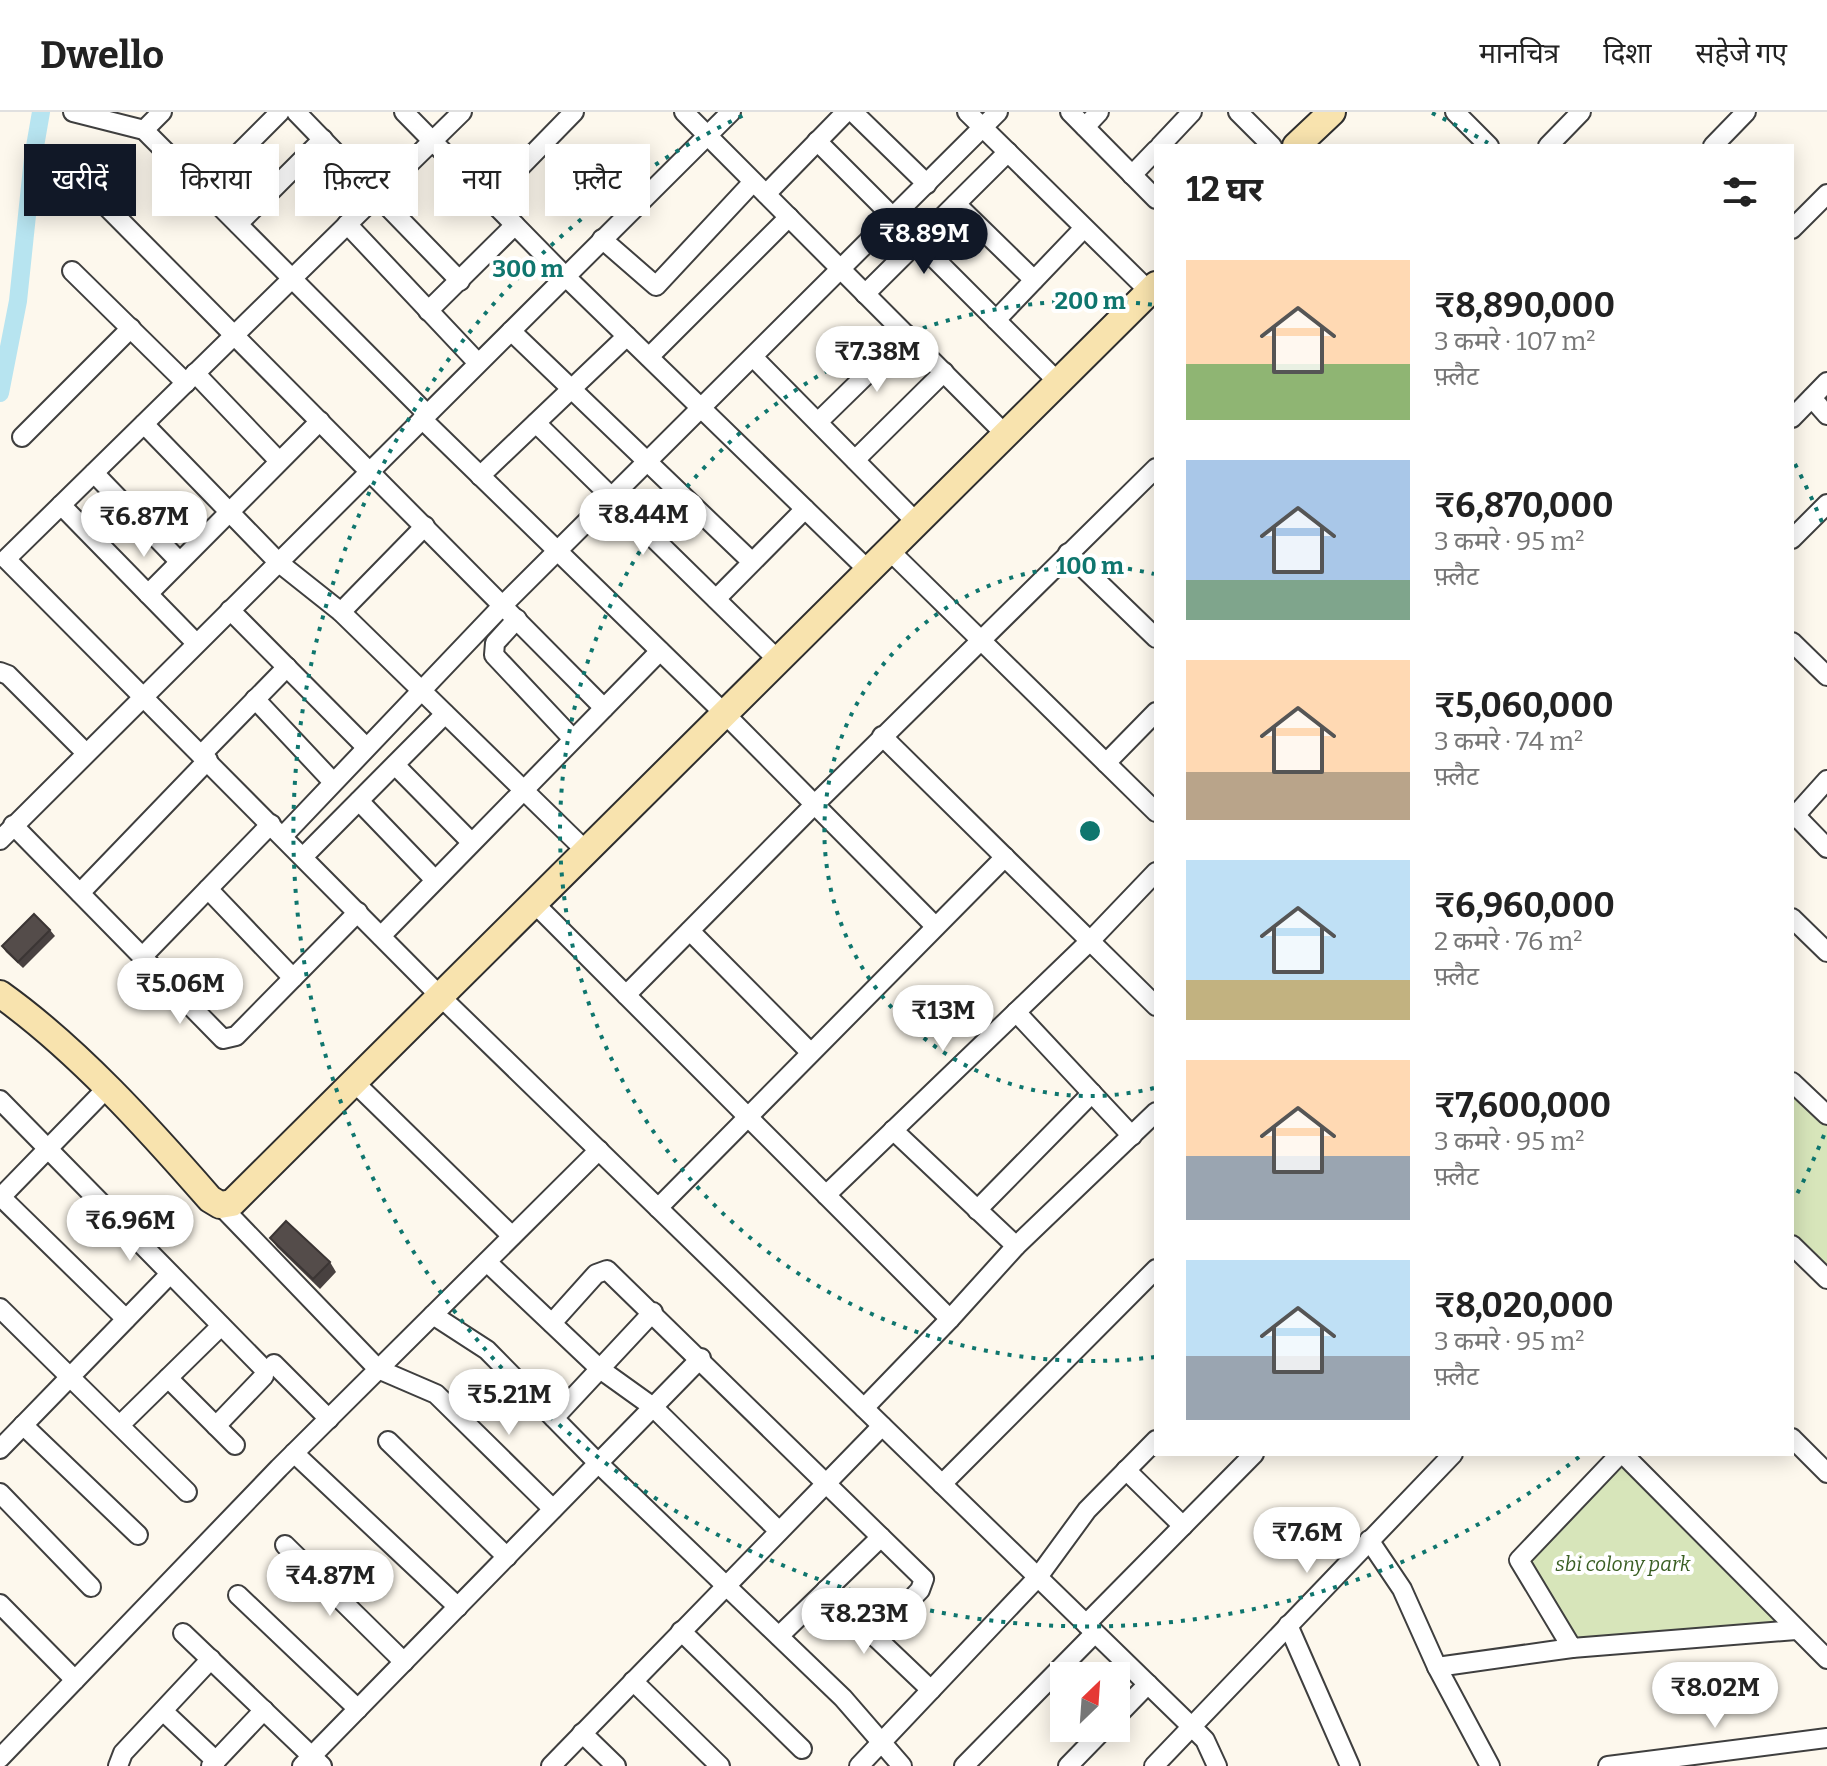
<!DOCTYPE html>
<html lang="hi">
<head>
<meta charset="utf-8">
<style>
  :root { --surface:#fff; --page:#f2f2f2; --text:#222; --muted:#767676; --line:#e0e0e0; --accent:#111827 }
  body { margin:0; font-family:Bitter,"Noto Sans Devanagari",serif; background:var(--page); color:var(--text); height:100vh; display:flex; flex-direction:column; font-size:30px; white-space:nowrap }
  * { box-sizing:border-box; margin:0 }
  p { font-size:26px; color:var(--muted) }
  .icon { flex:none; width:44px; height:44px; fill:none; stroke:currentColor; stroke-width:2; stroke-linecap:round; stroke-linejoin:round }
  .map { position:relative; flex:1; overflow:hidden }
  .panel { position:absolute; left:1154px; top:32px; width:640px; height:1312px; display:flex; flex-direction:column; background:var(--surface); border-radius:0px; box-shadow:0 4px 20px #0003 }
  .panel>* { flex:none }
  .banner { position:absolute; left:24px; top:32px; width:760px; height:72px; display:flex; gap:16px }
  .needle { width:52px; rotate:25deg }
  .tools { position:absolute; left:1050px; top:1550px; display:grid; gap:16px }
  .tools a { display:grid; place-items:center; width:80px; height:80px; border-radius:0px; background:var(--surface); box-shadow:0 4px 20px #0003; font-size:40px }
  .price { position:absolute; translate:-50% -68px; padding:0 18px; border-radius:28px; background:#fff; color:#222; font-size:26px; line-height:52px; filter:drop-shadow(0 2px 4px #0008) }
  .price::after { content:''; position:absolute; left:50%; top:48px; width:24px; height:18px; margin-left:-12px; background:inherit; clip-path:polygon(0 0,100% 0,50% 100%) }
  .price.active { background:var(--accent); color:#fff }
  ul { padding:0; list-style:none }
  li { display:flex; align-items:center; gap:24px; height:200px; padding:0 32px }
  li span { display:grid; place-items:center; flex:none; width:224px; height:160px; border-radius:0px; color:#555 }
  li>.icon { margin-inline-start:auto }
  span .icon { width:96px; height:96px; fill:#fffc; stroke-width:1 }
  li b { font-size:34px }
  h2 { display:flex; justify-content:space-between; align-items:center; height:96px; padding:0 32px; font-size:34px }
  .chip { padding:0 28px; border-radius:0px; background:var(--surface); box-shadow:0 4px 20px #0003; font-size:28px; line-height:72px }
  .chip.active { background:var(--accent); color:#fff }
  header { display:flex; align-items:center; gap:48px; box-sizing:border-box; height:112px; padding:0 40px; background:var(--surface); border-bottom:2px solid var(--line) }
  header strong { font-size:38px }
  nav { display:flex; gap:44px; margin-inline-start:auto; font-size:28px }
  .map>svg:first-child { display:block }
</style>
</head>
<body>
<header>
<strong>Dwello</strong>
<nav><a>मानचित्र</a><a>दिशा</a><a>सहेजे गए</a></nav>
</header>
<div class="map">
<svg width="1827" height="1654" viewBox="0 0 1827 1654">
  <rect width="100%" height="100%" fill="#fdf8ed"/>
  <!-- green -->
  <g fill="#d7e5ba">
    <path d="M1792,971L1827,1004V1169L1792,1135Z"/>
    <path d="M1620,1342L1793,1511L1569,1539L1516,1451Z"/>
  </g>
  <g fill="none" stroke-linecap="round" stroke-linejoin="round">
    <!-- canal -->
    <path stroke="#b7e4f0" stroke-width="18" d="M0,281L18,189L33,46L41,0"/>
    <!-- street casing -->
    <g stroke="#3f3f3f" stroke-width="22">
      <g id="street">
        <path d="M73,0L144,18L427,302"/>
        <path d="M296,0L460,169"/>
        <path d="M404,0L565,164L869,459"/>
        <path d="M462,0L6,447L441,885L1192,1615L1205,1628L1217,1654"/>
        <path d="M684,0L1006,323"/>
        <path d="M853,0L927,72"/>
        <path d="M967,0L1150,180"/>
        <path d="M1070,0L1156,87"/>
        <path d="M1238,0L1272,34"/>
        <path d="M1455,0L1489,34"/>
        <path d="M1085,15L1099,0"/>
        <path d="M144,18L162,0"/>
        <path d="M817,29L1058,270"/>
        <path d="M1160,34L1192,0"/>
        <path d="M1548,34L1581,0"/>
        <path d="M1713,34L1746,0"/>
        <path d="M1132,63L1156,38"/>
        <path d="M203,77L280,0"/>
        <path d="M90,78L604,596"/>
        <path d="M766,82L846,0"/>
        <path d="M489,87L574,0"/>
        <path d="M956,92L1034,168"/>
        <path d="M238,112L323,27"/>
        <path d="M347,112L478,251"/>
        <path d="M1792,117L1827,82"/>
        <path d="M602,127L656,174L753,70"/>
        <path d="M72,159L186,271"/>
        <path d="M865,182L1008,40"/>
        <path d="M428,199L515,113"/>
        <path d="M996,208L1083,117"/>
        <path d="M511,219L752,450"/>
        <path d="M649,245L789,105"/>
        <path d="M753,245L917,411"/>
        <path d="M195,261L279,349"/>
        <path d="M1812,286L1827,303"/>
        <path d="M1792,306L1827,270"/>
        <path d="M422,307L725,602L935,814"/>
        <path d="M818,310L907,223"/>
        <path d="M536,311L779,549"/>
        <path d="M144,312L278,450L341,500L587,740"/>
        <path d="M22,325L131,216"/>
        <path d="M855,348L944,260"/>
        <path d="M94,361L179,449"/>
        <path d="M480,364L627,224"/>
        <path d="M61,393L196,531"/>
        <path d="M1792,427L1827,392"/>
        <path d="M890,439L1156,700"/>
        <path d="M1068,441L1156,526"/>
        <path d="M148,482L320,309"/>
        <path d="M716,487L805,397"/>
        <path d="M230,498L366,635"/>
        <path d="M341,500L425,414"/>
        <path d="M517,507L495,531L494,543L573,627"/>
        <path d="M1792,530L1827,564"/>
        <path d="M0,560L8,563L86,641"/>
        <path d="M255,587L333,670"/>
        <path d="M882,624L1156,894"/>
        <path d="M202,642L287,555"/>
        <path d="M1106,651L1156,600"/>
        <path d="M395,653L471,730"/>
        <path d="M359,689L435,768"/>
        <path d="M1795,703L1827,736"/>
        <path d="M1792,707L1827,668"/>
        <path d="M13,713L223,927L236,924L358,800"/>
        <path d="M283,724L503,493L998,0"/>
        <path d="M0,728L731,0"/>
        <path d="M303,745L445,602"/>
        <path d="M208,777L293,866"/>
        <path d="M80,781L208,648"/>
        <path d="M535,792L950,1207L1016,1134L1156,1000"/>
        <path d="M1792,806L1827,840"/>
        <path d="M690,819L810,940"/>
        <path d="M381,824L660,539"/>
        <path d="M142,845L271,712"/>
        <path d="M626,883L815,692L1156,356"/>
        <path d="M1016,900L1132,1024"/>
        <path d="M1792,970L1827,1003"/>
        <path d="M355,971L512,1124"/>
        <path d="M0,988L264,1257V1264L216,1314"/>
        <path d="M893,1018L1016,1134"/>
        <path d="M826,1083L1090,829L1156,760"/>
        <path d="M1,1085L126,1207"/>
        <path d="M0,1086L106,977"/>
        <path d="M220,1093L378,1257L436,1282L553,1397"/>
        <path d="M658,1096L1005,745"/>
        <path d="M977,1098L1092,981"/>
        <path d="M1792,1133L1827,1167"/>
        <path d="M487,1150L600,1257L653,1295L779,1419"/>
        <path d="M170,1162L70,1265L187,1380"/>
        <path d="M0,1196L70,1265L0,1337"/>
        <path d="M433,1203L487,1238L598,1351L843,1586L902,1654"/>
        <path d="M552,1211L596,1162L607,1158L924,1467L920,1478L875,1525"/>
        <path d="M274,1252L329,1307"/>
        <path d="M168,1266L235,1333"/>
        <path d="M864,1296L950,1207"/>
        <path d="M554,1306L653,1200"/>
        <path d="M23,1313L138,1423"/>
        <path d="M120,1313L221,1214"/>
        <path d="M1792,1326L1827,1361"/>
        <path d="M388,1329L507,1445"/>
        <path d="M294,1341L458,1495"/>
        <path d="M1620,1342L1519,1448L1572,1536L1796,1518"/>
        <path d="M1623,1342L1827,1547"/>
        <path d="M1126,1358L1183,1414"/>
        <path d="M942,1372L1156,1157"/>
        <path d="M0,1381L91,1475"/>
        <path d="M1369,1428L1402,1477L1437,1555L1490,1654"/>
        <path d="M285,1433L404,1550"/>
        <path d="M826,1478L931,1578"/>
        <path d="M238,1483L358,1597"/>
        <path d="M0,1492L75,1568"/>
        <path d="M1086,1512L1254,1342"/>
        <path d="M1288,1513L1350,1654"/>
        <path d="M681,1519L802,1637"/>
        <path d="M183,1521L322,1654"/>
        <path d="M779,1524L881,1425"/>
        <path d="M1437,1555L1572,1536"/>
        <path d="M633,1569L720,1654"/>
        <path d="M163,1599L216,1649"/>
        <path d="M1116,1605L1148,1572"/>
        <path d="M582,1621L616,1654"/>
        <path d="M0,1646L279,1356L599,1038"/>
        <path d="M118,1654L123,1641L211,1547"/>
        <path d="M211,1654L264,1598"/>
        <path d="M302,1654L701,1246"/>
        <path d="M551,1654L882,1314"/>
        <path d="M859,1654L1038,1465L1087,1398L1156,1328"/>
        <path d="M964,1654L1095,1521"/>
        <path d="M1068,1654L1105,1616"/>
        <path d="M1154,1654L1453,1342"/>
        <path d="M1608,1654L1827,1626"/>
      </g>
    </g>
    <!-- secondary casing -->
    <g stroke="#2e2e2e" stroke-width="30">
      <g id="secondary">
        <path d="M1296,34L1332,0"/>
        <path d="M0,882C77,937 148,1016 210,1087L220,1093L232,1091L1156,173"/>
      </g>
    </g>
    <!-- street -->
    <use href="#street" stroke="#fff" stroke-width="18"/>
    <!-- secondary -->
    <use href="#secondary" stroke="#f8e3ae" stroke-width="26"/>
  </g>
  <!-- wall -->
  <g fill="#484140">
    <path d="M50,818L55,824L23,856L6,840L2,834Z"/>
    <path d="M270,1126L330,1150L336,1160L320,1177L277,1135Z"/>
  </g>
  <!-- building -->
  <g fill="#544c4a" stroke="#3b3534" stroke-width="2">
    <path d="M34,802L50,818L18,850L2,834Z"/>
    <path d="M286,1109L330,1150L313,1167L270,1126Z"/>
  </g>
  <!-- distance rings -->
  <g fill="none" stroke="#0f766e" stroke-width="4" stroke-dasharray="4 8">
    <path d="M1154 976A265 265 0 1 1 1154 462"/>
    <path d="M1155 1245A530 530 0 1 1 1155 193"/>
    <path d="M1824 1023A795 795 0 0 1 1795 1086M1579 1345A795 795 0 1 1 748 1M1432 1A795 795 0 0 1 1488 31M1795 352A795 795 0 0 1 1824 415"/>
  </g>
  <g text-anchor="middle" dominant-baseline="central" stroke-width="8" stroke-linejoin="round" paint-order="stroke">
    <!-- park labels -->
    <g font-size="20" font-style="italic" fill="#395e23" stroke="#fff">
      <text x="1623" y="1452">sbi colony park</text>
    </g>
  </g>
  <circle cx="1090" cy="719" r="12" fill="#0f766e" stroke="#fff" stroke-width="4"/>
  <g font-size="24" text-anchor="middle" font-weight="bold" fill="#0f766e" stroke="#fff" stroke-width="8" stroke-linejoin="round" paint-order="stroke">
    <text x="528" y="165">300 m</text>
    <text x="1090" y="197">200 m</text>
    <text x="1090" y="462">100 m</text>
  </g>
</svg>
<div class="tools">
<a><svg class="needle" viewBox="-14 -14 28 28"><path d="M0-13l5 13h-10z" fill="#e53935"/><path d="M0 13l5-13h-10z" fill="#767676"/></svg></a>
</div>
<b class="price active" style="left:924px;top:164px">₹8.89M</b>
<b class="price" style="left:877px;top:282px">₹7.38M</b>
<b class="price" style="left:643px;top:445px">₹8.44M</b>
<b class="price" style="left:144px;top:447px">₹6.87M</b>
<b class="price" style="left:180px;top:914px">₹5.06M</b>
<b class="price" style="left:943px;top:941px">₹13M</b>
<b class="price" style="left:130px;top:1151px">₹6.96M</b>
<b class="price" style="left:509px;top:1325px">₹5.21M</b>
<b class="price" style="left:1307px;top:1463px">₹7.6M</b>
<b class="price" style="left:330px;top:1506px">₹4.87M</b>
<b class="price" style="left:864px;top:1544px">₹8.23M</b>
<b class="price" style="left:1715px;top:1618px">₹8.02M</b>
<div class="banner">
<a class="chip active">खरीदें</a>
<a class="chip">किराया</a>
<a class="chip">फ़िल्टर</a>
<a class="chip">नया</a>
<a class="chip">फ़्लैट</a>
</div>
<section class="panel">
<h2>12 घर<svg class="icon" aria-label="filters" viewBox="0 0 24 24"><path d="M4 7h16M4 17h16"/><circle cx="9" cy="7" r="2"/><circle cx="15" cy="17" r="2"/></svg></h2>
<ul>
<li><span style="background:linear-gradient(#ffd9b3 65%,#8fb573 0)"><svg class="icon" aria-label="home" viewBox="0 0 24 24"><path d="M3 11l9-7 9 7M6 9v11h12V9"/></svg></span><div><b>₹8,890,000</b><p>3 कमरे · 107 m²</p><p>फ़्लैट</p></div></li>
<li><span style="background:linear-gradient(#a9c7e8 75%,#7fa58c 0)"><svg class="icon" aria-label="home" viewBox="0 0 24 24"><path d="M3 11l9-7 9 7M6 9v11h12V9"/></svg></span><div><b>₹6,870,000</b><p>3 कमरे · 95 m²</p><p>फ़्लैट</p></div></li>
<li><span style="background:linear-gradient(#ffd9b3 70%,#b9a48a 0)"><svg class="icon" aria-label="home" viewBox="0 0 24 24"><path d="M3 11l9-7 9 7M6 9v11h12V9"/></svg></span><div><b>₹5,060,000</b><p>3 कमरे · 74 m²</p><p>फ़्लैट</p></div></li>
<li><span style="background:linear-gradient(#bfe0f5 75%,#c2b280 0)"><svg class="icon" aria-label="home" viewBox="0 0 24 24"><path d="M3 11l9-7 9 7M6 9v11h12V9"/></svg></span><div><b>₹6,960,000</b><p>2 कमरे · 76 m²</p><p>फ़्लैट</p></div></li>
<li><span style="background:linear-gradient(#ffd9b3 60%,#9aa5b1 0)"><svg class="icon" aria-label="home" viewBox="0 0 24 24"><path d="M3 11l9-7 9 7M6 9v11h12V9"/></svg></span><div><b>₹7,600,000</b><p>3 कमरे · 95 m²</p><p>फ़्लैट</p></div></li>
<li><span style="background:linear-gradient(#bfe0f5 60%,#9aa5b1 0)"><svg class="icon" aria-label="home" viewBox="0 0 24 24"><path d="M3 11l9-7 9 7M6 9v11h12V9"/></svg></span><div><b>₹8,020,000</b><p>3 कमरे · 95 m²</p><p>फ़्लैट</p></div></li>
</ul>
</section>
</div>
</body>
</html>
